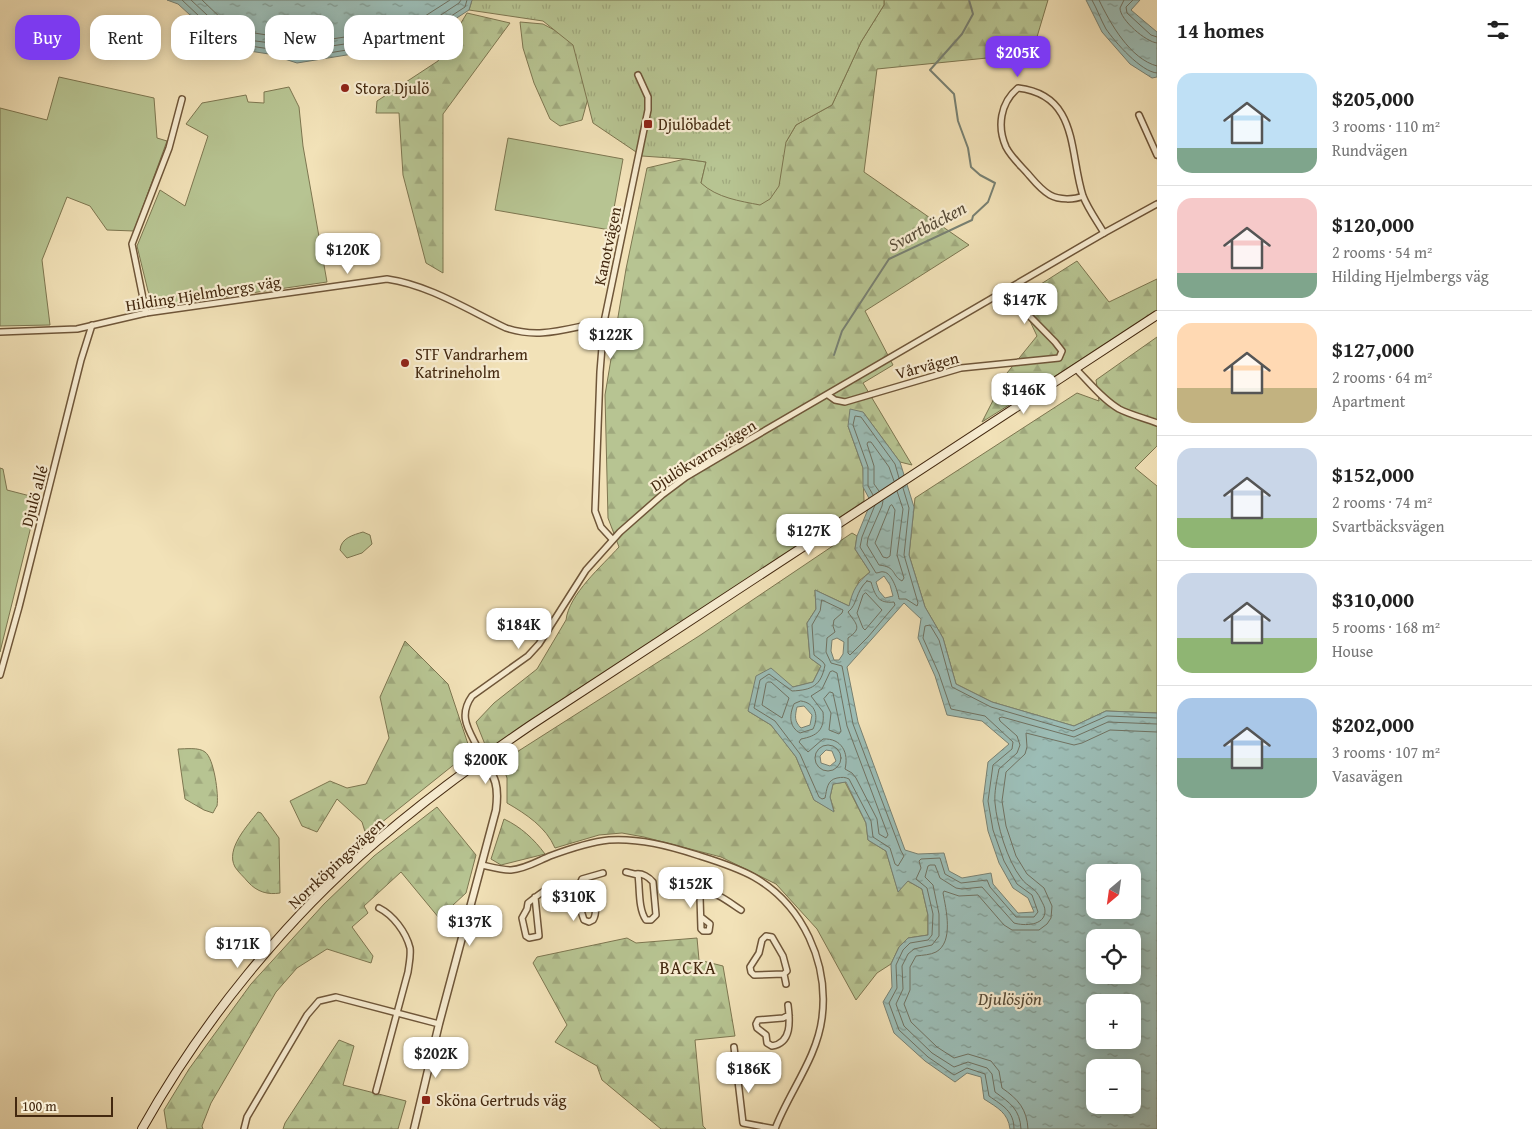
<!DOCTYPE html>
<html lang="en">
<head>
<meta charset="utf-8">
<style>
  :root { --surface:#fff; --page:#f2f2f2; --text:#222; --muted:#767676; --line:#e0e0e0; --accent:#7c3aed }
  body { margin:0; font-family:"Gentium Book Plus",serif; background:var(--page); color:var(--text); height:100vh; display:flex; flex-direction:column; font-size:19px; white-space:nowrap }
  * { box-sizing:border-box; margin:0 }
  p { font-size:16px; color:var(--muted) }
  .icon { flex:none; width:28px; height:28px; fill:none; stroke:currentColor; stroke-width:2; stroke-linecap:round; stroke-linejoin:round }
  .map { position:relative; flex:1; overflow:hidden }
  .side { display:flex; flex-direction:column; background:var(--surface); width:375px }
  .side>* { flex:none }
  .guide { position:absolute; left:15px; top:15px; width:475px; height:45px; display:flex; gap:10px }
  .needle { width:32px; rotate:209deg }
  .controls { position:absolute; left:1086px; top:864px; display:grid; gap:10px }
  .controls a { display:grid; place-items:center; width:55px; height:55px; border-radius:10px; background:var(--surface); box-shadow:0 2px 12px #0003; font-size:25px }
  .scale { position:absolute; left:15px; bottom:12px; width:98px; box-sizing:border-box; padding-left:5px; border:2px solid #43280f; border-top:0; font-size:14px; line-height:18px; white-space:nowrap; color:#43280f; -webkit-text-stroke:4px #f7ecd1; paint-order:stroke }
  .price { position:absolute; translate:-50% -42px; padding:0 11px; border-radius:10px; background:#fff; color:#222; font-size:16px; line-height:32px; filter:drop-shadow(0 1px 2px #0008) }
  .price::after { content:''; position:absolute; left:50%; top:30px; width:15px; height:11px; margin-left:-8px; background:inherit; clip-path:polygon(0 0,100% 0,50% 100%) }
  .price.on { background:var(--accent); color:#fff }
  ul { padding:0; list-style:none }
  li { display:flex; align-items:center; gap:15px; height:125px; padding:0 20px }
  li+li { border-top:1px solid var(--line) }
  li span { display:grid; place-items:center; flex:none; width:140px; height:100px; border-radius:15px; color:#555 }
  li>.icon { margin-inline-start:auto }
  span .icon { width:60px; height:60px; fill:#fffc; stroke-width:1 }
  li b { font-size:21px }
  h2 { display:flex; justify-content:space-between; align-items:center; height:60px; padding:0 20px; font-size:21px }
  .tag { padding:0 18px; border-radius:15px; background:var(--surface); box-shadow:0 2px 12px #0003; font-size:18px; line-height:45px }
  .tag.on { background:var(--accent); color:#fff }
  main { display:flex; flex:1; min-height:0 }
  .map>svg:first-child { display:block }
</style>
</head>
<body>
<main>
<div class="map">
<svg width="1157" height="1129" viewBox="0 0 1157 1129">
  <defs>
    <pattern id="forest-firs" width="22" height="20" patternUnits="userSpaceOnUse" patternTransform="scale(1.25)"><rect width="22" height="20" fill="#b7c492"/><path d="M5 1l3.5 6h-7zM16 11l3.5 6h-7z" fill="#9fa87d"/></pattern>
    <pattern id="park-tufts" width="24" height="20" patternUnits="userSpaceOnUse" patternTransform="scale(1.25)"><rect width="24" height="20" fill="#b7c492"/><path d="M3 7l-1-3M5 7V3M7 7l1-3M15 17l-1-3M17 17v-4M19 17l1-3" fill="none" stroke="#9fa87d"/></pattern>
    <pattern id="water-ripples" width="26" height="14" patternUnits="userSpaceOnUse" patternTransform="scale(1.25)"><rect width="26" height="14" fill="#9cbdb6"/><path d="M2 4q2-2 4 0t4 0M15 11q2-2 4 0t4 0" fill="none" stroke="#819a92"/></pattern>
  </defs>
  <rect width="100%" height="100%" fill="#f2e2b8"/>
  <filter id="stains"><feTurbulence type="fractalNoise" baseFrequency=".004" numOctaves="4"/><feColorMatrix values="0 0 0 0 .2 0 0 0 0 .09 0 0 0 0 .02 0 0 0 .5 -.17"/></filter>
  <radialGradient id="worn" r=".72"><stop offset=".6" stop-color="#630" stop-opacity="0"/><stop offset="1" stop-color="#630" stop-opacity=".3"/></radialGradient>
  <!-- grass -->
  <g fill="#b7c492" stroke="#7d7650">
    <path d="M59,77L154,98L157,138L167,141L134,231L107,230L90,206L67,197L42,260L50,325L0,326V108L47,120Z"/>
    <path d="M289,87L299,107L303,146L327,282L155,307L148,291L137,246L160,190L185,206L208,136L186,124L202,103L246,95L248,102L264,103V92Z"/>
    <path d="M508,138L623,159L610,230L495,210Z"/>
    <path d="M0,468L3,469L7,490L38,498L0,652Z"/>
    <path d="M363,532L370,535L372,544L362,553L347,558L340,550C341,538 353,535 363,532Z"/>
  </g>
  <!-- forest -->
  <g fill="url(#forest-firs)" stroke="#7d7650">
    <path d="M884,0H1048L1031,57H997L877,69L864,172L969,245L865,311L893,365L863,383L912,465L900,462L863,412L848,426L863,468L864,501L488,752L476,722L494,703L537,669L566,620C569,594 602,566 619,547L608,518L605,395L626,269L647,168L685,159L706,162L701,183L786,142L796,125L832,105L861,42L884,5Z"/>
    <path d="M467,13L510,23L443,114V273L426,263L403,175L399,113H376L377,101L438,61Z"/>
    <path d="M520,22L543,24L577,42L595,73L582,120L560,126L550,119L534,83L523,48Z"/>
    <path d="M1077,261L1109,302L1157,279V312L982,422L1007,373L1037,336L1019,298Z"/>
    <path d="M1157,337V446L1135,468L1157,486V713L1106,711L1074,726L992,702L956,684L943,638L925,607L909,555L915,498L1077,393L1099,401L1096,380Z"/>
    <path d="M852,533L857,536L855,549L870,572L859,581L849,606L815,590L816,609L807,623L810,658L821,666L813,682L793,687L748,711L771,725L784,741L796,757L814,800L834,811L830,797L833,784L845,782L866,823L868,840L886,851L898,891L908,881L922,889L928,915V935L908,938L899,947L891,964L877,973L856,1000L817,929L776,884L721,857L644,837L622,833L599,835L555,848C546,827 526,814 507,803V778L503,767L509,757L699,636Z"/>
    <path d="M405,641L448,684L468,744L466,755L366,835L362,822L337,799L317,832L302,826L290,801L330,781L347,788L366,784L389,738L380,697Z"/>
    <path d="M178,749C185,749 199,747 205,752C214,758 219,795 217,806C216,807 214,811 213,813L204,810L185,799Z"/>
    <path d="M437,807L476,855L466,893L439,918L401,872L364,906L368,913L352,927L373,956L371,963L327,949L297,968L276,992L211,1103L202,1126L203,1129H167L164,1110L189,1069L251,984L324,904L374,856Z"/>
    <path d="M258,812L261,813L279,838L280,893C268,895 257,892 248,882C244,877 238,872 235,867C225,849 248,825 258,812Z"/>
    <path d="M504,819C521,827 534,839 545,854L501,865L491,859Z"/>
    <path d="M627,938L636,943L697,938L699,960L723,966L735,1036L695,1040L703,1126L706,1129H661L602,1080L597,1066L555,1042L567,1025L533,963L537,957Z"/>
    <path d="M339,1040L354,1046L343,1085L406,1101L398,1129H283L285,1123Z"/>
  </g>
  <!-- park -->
  <path fill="url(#park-tufts)" stroke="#7d7650" d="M472,0H884V5L861,42L832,105L796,125L786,142L779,186L770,199L760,205C740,201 717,198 701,183L706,162L685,159L642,156L593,123L573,45L543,21L469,10Z"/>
  <!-- water -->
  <g fill="url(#water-ripples)" stroke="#788173" fill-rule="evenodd">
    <path d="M167,0H472L469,10L403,53H359L297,63L269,54L236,49L214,37L178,4Z"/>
    <path d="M1086,0H1140L1131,10L1157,32V77L1152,78L1130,64L1102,32Z"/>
    <path d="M850,409L863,412L900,462L914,507L909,555L925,607L943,638L956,684L992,702L1074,726L1106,711L1157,713V1129H1010C1008,1113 998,1108 984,1099L981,1077L967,1073L955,1082L925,1061L894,1033L883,1002L892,987L891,964L899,947L908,938L928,935V915L922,889L908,881L898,892L886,851L868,840L866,823L846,782L833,784L830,797L834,812L814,800L796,757L771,725L748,711L756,676L771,668L793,687L813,682L821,666L810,658L807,623L816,609L815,590L849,606C853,589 857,583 870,572L855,549L857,536L871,502L863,487V468L848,426ZM884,576L890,585L893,596L885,598L879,591L876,582ZM904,603L921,619L918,638L935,676L947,715L982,721L1009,744L988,762L983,801L988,831L999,863L1013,888L1028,898L1034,912L1018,913L993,884L991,873L962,878L949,871L944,853L918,854L905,850L858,722L847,667ZM837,638L844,642L843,654L839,660H834L831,651L832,640ZM804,706L812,715L810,725L801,728C794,721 795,716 797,707ZM826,750L832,751L836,761L830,766L821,763L820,756ZM1095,872H1132V910H1095ZM1095,938H1132V975H1095ZM1095,1002H1132V1040H1095ZM1095,1068H1132V1105H1095Z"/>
  </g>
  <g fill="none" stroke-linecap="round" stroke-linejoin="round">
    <!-- shore -->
    <g stroke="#707262" stroke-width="1">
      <path d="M182,0L217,33L237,44L270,49L298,58L359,48H402L465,7L467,0"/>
      <path d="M191,0L221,28L240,39L271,43L298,51L358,42H400L459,3L461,0"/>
      <path d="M202,0L225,22L242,31L273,36L299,44L358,35L397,34L450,0"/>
      <path d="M1092,0C1097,9 1101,20 1106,29C1115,42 1141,72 1157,73"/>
      <path d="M1099,0C1110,23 1130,59 1157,66"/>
      <path d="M1124,0L1120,8C1120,20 1146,42 1157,43"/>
      <path d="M1133,0L1126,7L1127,13L1151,35L1157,37"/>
      <path d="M879,491L874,484V466L867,444L868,442H871L889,467L894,481"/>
      <path d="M873,495L868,486V467L853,425L855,416L861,417L895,464L899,478"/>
      <path d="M883,501L882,506L868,538L867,545L879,565C897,567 891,575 902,581L904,578L897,555L903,509L897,491"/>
      <path d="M875,505L862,537L860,547L876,573C879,573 881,571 884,572C892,573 898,592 899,599H906L917,606L918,603L904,555L909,508L903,488"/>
      <path d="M892,505L895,510L890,556L887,558L883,557L875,543L890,506Z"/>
      <path d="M867,581L871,582C875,595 878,604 894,602L895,605L868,637L850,655L848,653V638C863,628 856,624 848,612C858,604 855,592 867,581Z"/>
      <path d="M866,593L882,610L865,630L863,628L857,613L863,595Z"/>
      <path d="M822,600L843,610L842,613L834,620L833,626L835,632L827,638L826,652L831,663L842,666L853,724L901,851L904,856L898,866L895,864L890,848L873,837L871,821L849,779C845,777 842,777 837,778C827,780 827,789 825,798L822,799L819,797L800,754L775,721L754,708L760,680L769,674L792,691C812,690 821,686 825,665L823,662L814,655L812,625L820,611Z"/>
      <path d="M833,671L837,673L847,726L888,835L886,838L879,834L877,819L856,778L852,773L845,769C849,753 842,738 823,739L808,752L799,742L801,739C817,736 825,730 823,712L811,696L822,689L830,672Z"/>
      <path d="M768,682H771L789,698L782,718L762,705L766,684Z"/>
      <path d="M830,692L833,693L841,731L839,734L829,730L831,713L824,699Z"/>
      <path d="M801,701C816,703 819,717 813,729L800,733C789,727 789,715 794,704Z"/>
      <circle cx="828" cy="758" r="13"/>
      <path d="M1014,1129C1014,1111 1003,1106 989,1096L985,1074L967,1068L954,1075L928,1057L899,1030L889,1003L897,988L896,965L903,950L910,943L928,940L932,935L933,914L927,888L916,879L921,868L919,861L921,859L940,858L945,874L961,883L987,880L990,887L1016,917H1034L1038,912L1032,895L1017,884L1004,861L993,830L988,801L993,765L1012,749L1013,742L985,716L951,709L939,674L923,638L925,626L930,625L939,640L952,687L991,707L1073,731L1107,716L1157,718"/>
      <path d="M1021,1129C1020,1109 1010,1103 995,1092L992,1074L987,1068L968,1062L954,1067L932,1053L904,1026L896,1004L903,989L902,966L908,954L914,949L932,945L939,936V914L933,885L925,877L928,866L930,865H935L940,878L956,888L962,889L982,887L1014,923C1024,926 1045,926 1045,911C1045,907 1043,904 1041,900C1035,886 1028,888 1021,878C1007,860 997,825 995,803C994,792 997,780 999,769L1017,753L1020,745L1017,736L1000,721L999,718L1002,717L1074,737L1108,722L1157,724"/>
      <path d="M1028,1129C1027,1109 1018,1099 1002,1088L999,1071L991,1061L968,1054L954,1058L937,1047L911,1022L904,1004L910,990V967L916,956C923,955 930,955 936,952C954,942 946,909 943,893L944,891L959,896L978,895L1004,925L1012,930H1039L1047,924L1051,918L1052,906L1044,888L1027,874L1016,856L1006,826L1002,801L1006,772L1025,754L1027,747L1026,733L1074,745L1082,743L1110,730L1157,732"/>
    </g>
    <!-- stream -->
    <path stroke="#788173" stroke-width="2" d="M834,355L842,331L889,259L972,220L973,216L988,202L995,183L980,175L971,167L968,148L958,121L954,94L930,70L962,34L973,14L969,0"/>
    <!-- minor casing -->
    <g stroke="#6f5639" stroke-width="8">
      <g id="minor">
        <path d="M1139,115L1157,155"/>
        <path d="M1083,196C1074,200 1059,200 1050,195C1041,190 1034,181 1028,174C1021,166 1011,157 1006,147C997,127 1000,103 1018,88C1079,95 1069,153 1083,196C1088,209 1097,221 1104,233"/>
        <path d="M146,313L132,244L169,148L182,99"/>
        <path d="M0,332L77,329L146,313L387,279C429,285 468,310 506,328C542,340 569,327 604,322"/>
        <path d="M1075,368C1089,382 1102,399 1119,409C1131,415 1144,418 1157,423"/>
        <path d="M828,395L835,400L845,402L961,368L1059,358L1062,351L1055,342L1005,291"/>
        <path d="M612,539L601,527L595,511L600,372L604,322L648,110V97L638,75"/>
        <path d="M0,675L19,607L81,360L92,325"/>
        <path d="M482,758C474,735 455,720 472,696L528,656L539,644L586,570L620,532L662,495L686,477L740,445L1104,233L1157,204"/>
        <path d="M482,865C491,867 501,870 511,870C525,869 538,861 550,856C569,849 589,842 609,840C639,838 669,846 697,855C716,861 736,867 754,877C803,905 829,963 822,1018C817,1058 789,1092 775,1129"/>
        <path d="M626,872L638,875C640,888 638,909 646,920H651L656,915L653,882C649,877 642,873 636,874"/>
        <path d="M580,890C583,892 588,894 591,896C596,901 597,914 593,920L589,922L584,920C580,910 576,889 582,879L603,873"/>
        <path d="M535,897L539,936L529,938L526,936L522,918L527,909L528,903C533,899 538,895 544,891"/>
        <path d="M701,917L710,924L709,931H703L701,929L700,897L702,892C715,890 730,903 741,910"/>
        <path d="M784,974L787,971L783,956L772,937L766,936L762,940L759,953L750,967L751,972L754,975L784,974L786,984"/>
        <path d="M788,1005C790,1021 792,1043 772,1046L767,1043L766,1035L757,1028L756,1024L758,1020L783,1018L789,1015"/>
        <path d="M734,1047L743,1123L775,1129"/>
        <path d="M376,1091L408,972C409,964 411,956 410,948C406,932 393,915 379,908"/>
        <path d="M244,1129L247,1117L307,1015L319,1001L336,997L439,1024"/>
      </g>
    </g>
    <!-- tertiary casing -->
    <g stroke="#6f5639" stroke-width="9">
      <path id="tertiary" d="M414,1129L439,1024L496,810C499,786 496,778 482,758"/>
    </g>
    <!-- secondary casing -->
    <g stroke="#43280f" stroke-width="10">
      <path id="secondary" d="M142,1129C201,1023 285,920 377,841C426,799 478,761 531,725L1157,315"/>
    </g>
    <!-- minor -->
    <use href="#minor" stroke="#f7ecd1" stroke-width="5"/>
    <!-- tertiary -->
    <use href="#tertiary" stroke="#f7ecd1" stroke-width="6"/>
    <!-- secondary -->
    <use href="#secondary" stroke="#f7ecd1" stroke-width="8"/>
  </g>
  <!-- markers -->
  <g fill="#8f2418" stroke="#f7ecd1" stroke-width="2">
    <circle cx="345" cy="88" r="5"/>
    <rect x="643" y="119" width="10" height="10" rx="2.5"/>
    <circle cx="405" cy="363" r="5"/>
    <rect x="421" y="1095" width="10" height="10" rx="2.5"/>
  </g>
  <g text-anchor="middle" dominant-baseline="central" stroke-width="4.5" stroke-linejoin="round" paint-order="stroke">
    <!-- poi labels -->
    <g font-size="16" fill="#43280f" stroke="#f7ecd1" text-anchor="start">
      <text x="355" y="88">Stora Djulö</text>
      <text x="658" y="124">Djulöbadet</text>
      <text x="415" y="354">STF Vandrarhem<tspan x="415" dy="18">Katrineholm</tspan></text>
      <text x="436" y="1100">Sköna Gertruds väg</text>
    </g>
    <!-- street labels -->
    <g font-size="16" fill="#43280f" stroke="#f7ecd1">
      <text transform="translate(607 246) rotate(-78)">Kanotvägen</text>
      <text transform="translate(203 293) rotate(-9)">Hilding Hjelmbergs väg</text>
      <text transform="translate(927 365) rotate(-15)">Vårvägen</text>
      <text transform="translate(703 455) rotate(-32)">Djulökvarnsvägen</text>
      <text transform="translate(34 496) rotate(-75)">Djulö allé</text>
      <text transform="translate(336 863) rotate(-43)">Norrköpingsvägen</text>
    </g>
    <!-- water labels -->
    <g font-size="18" font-style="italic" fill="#594d39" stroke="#f7ecd1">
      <text transform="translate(927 226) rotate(-28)">Svartbäcken</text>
      <text x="1010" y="998">Djulösjön</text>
    </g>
    <!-- neighbourhood labels -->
    <g font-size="18" letter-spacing="1" fill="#43280f" stroke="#f7ecd1">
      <text x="688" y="967">BACKA</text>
    </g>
  </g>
  <rect width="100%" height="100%" filter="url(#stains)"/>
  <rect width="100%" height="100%" fill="url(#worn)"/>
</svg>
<div class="controls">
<a><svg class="needle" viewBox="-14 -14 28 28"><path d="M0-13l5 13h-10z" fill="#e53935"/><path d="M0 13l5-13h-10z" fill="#767676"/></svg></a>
<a><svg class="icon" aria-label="locate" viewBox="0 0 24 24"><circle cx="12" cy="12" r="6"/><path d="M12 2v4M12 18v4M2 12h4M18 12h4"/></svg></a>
<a>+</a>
<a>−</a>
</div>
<div class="scale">100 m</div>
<b class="price on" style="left:1018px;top:78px">$205K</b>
<b class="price" style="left:348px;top:275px">$120K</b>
<b class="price" style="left:1025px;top:325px">$147K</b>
<b class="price" style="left:611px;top:360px">$122K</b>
<b class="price" style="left:1024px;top:415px">$146K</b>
<b class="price" style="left:809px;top:556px">$127K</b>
<b class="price" style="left:519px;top:650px">$184K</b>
<b class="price" style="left:486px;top:785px">$200K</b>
<b class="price" style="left:691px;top:909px">$152K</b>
<b class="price" style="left:574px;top:922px">$310K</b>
<b class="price" style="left:470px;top:947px">$137K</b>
<b class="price" style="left:238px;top:969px">$171K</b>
<b class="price" style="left:436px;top:1079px">$202K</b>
<b class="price" style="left:749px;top:1094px">$186K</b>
<div class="guide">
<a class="tag on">Buy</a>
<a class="tag">Rent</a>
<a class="tag">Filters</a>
<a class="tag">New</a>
<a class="tag">Apartment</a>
</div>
</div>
<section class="side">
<h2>14 homes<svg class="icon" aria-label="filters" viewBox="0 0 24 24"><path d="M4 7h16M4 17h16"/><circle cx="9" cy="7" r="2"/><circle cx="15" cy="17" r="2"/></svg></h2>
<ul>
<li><span style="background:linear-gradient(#bfe0f5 75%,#7fa58c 0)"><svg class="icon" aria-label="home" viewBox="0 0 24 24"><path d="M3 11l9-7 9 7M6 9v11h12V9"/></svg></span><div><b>$205,000</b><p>3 rooms · 110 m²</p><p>Rundvägen</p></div></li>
<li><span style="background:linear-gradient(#f6c9c9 75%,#7fa58c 0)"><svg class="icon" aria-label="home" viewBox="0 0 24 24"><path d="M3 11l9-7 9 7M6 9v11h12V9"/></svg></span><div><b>$120,000</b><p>2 rooms · 54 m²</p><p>Hilding Hjelmbergs väg</p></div></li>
<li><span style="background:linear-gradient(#ffd9b3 65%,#c2b280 0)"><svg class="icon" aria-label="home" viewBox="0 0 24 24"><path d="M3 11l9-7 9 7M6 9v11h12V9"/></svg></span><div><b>$127,000</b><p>2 rooms · 64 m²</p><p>Apartment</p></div></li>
<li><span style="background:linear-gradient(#c9d6e8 70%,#8fb573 0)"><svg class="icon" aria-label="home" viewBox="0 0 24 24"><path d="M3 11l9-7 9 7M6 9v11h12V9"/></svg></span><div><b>$152,000</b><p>2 rooms · 74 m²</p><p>Svartbäcksvägen</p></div></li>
<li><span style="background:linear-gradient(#c9d6e8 65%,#8fb573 0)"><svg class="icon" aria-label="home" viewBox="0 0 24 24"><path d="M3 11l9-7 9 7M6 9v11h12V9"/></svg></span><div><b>$310,000</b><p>5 rooms · 168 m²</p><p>House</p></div></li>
<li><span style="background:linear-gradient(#a9c7e8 60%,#7fa58c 0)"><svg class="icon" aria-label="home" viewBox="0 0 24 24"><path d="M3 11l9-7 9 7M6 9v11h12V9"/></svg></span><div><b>$202,000</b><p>3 rooms · 107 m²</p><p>Vasavägen</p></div></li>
</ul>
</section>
</main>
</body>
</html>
